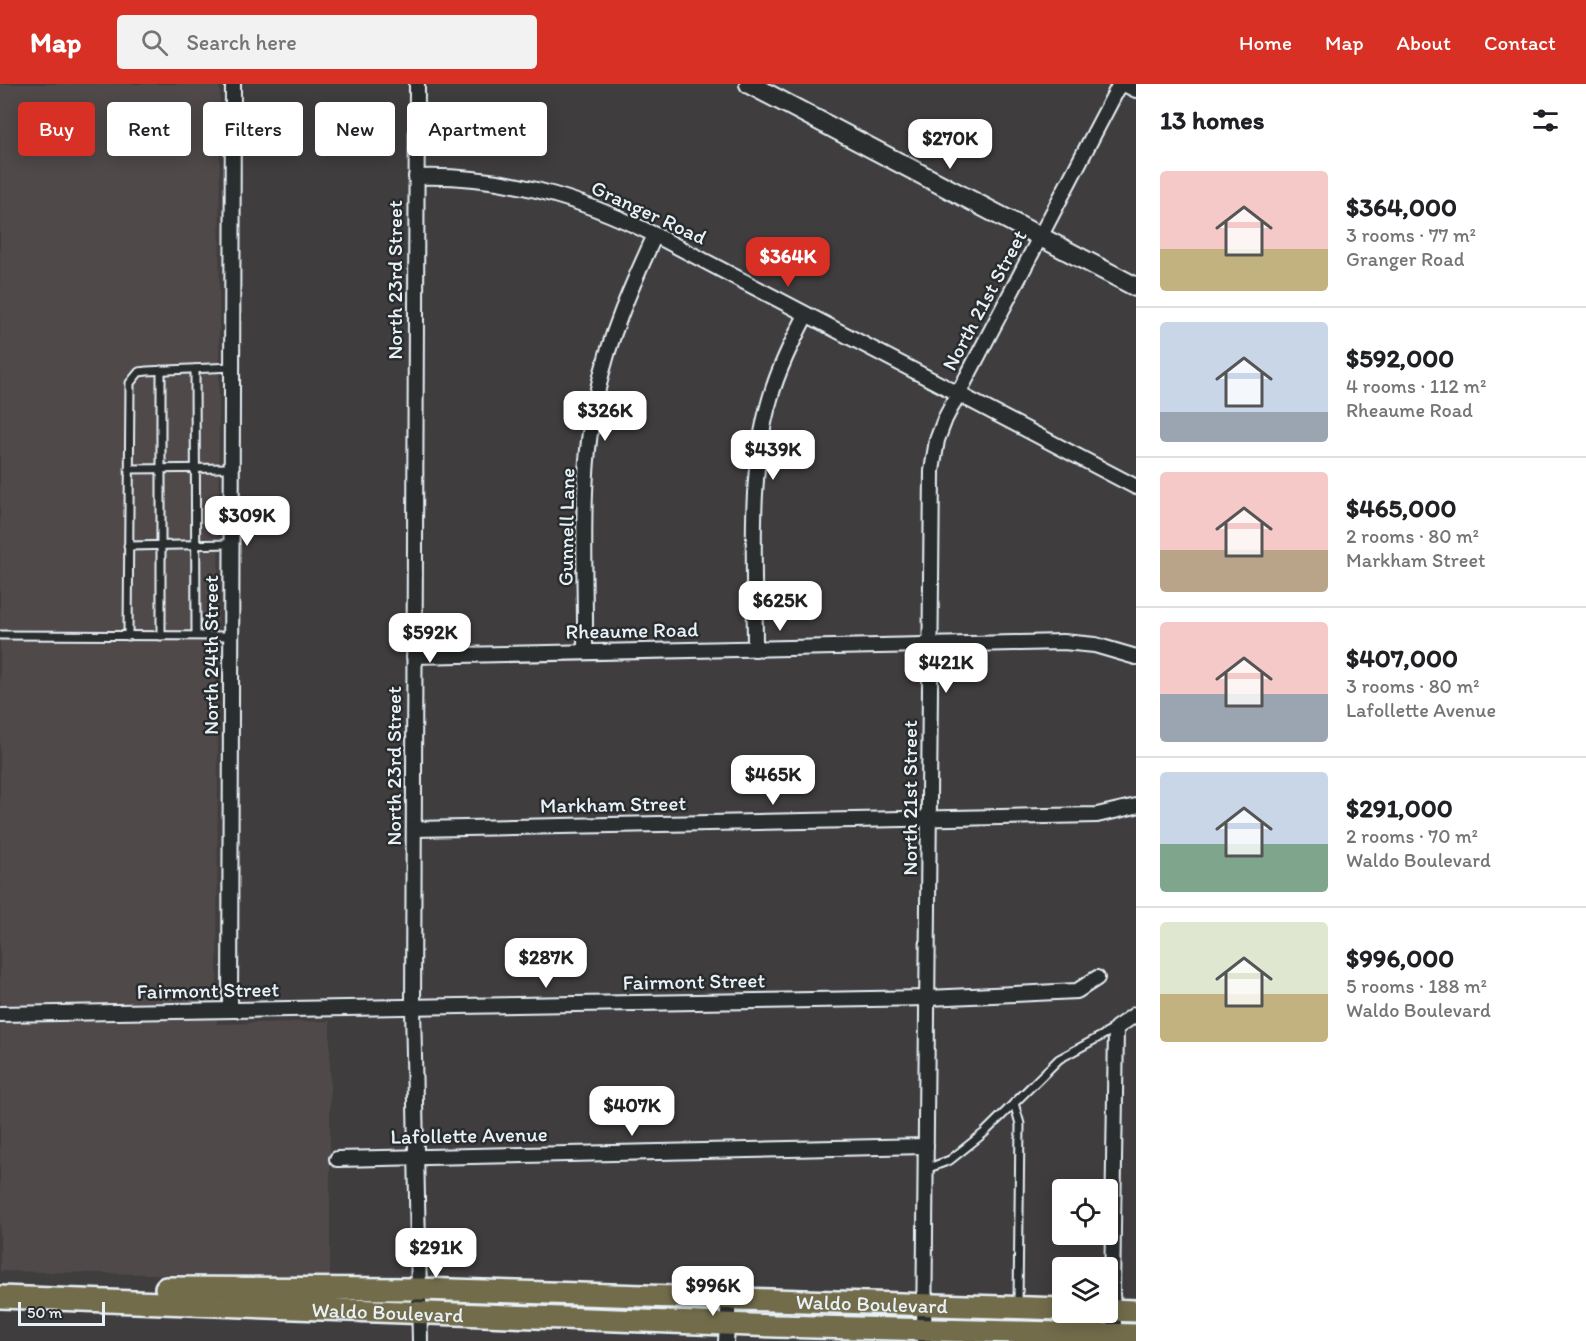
<!DOCTYPE html>
<html lang="en">
<head>
<meta charset="utf-8">
<style>
  :root { --surface:#fff; --page:#f2f2f2; --text:#202124; --muted:#757577; --line:#e0e0e0; --accent:#d93025 }
  body { margin:0; font-family:Itim,sans-serif; background:var(--page); color:var(--text); height:100vh; display:flex; flex-direction:column; font-size:22px; white-space:nowrap }
  * { box-sizing:border-box; margin:0 }
  p { font-size:20px; color:var(--muted) }
  .icon { flex:none; width:33px; height:33px; fill:none; stroke:currentColor; stroke-width:2; stroke-linecap:round; stroke-linejoin:round }
  .map { position:relative; flex:1; overflow:hidden }
  .side { display:flex; flex-direction:column; background:var(--surface); width:450px }
  .side>* { flex:none }
  .top-card { position:absolute; left:18px; top:18px; width:570px; height:54px; display:flex; gap:12px }
  .tools { position:absolute; left:1052px; top:1095px; display:grid; gap:12px }
  .tools a { display:grid; place-items:center; width:66px; height:66px; border-radius:6px; background:var(--surface); box-shadow:0 3px 15px #0003; font-size:30px }
  .scale { position:absolute; left:18px; bottom:15px; width:87px; box-sizing:border-box; padding-left:6px; border:3px solid #e8f1f8; border-top:0; font-size:16px; line-height:21px; white-space:nowrap; color:#e8f1f8; -webkit-text-stroke:4px #2a2d2e; paint-order:stroke }
  .price { position:absolute; translate:-50% -51px; padding:0 14px; border-radius:12px; background:#fff; color:#222; font-size:20px; line-height:39px; filter:drop-shadow(0 2px 3px #0008) }
  .price::after { content:''; position:absolute; left:50%; top:36px; width:18px; height:14px; margin-left:-9px; background:inherit; clip-path:polygon(0 0,100% 0,50% 100%) }
  .price.current { background:var(--accent); color:#fff }
  ul { padding:0; list-style:none }
  li { display:flex; align-items:center; gap:18px; height:150px; padding:0 24px }
  li+li { border-top:2px solid var(--line) }
  li span { display:grid; place-items:center; flex:none; width:168px; height:120px; border-radius:6px; color:#555 }
  li>.icon { margin-inline-start:auto }
  span .icon { width:72px; height:72px; fill:#fffc; stroke-width:1 }
  li b { font-size:26px }
  h2 { display:flex; justify-content:space-between; align-items:center; height:72px; padding:0 24px; font-size:26px }
  .pill { padding:0 21px; border-radius:6px; background:var(--surface); box-shadow:0 3px 15px #0003; font-size:21px; line-height:54px }
  .pill.current { background:var(--accent); color:#fff }
  header { display:flex; align-items:center; gap:36px; box-sizing:border-box; height:84px; padding:0 30px; background:var(--accent); color:#fff }
  header strong { font-size:28px }
  nav { display:flex; gap:33px; margin-inline-start:auto; font-size:21px }
  .search { width:420px; height:54px; background:var(--page); display:flex; align-items:center; gap:15px; box-sizing:border-box; padding:0 21px; border-radius:6px; color:var(--muted); font-size:22px }
  main { display:flex; flex:1; min-height:0 }
  .map>svg:first-child { display:block }
</style>
</head>
<body>
<header>
<strong>Map</strong>
<div class="search"><svg class="icon" aria-label="search" viewBox="0 0 24 24"><circle cx="10" cy="10" r="6"/><path d="M15 15l6 6"/></svg>Search here</div>
<nav><a>Home</a><a>Map</a><a>About</a><a>Contact</a></nav>
</header>
<main>
<div class="map">
<svg width="1136" height="1257" viewBox="0 0 1136 1257">
  <rect width="100%" height="100%" fill="#403d3e"/>
  <filter id="ink" filterUnits="userSpaceOnUse"><feTurbulence type="fractalNoise" baseFrequency=".0167" numOctaves="2"/><feDisplacementMap in="SourceGraphic" scale="12" xChannelSelector="R" yChannelSelector="G"/><feConvolveMatrix kernelMatrix="1 2 1 2 8 2 1 2 1" color-interpolation-filters="sRGB"/></filter>
  <g filter="url(#ink)">
    <!-- built -->
    <path fill="#4f4849" d="M0,0H220L217,940L330,937V1194L0,1187Z"/>
    <g fill="none" stroke-linecap="round" stroke-linejoin="round">
      <!-- lane casing -->
      <g stroke="#e8f1f8" stroke-width="11">
        <g id="lane">
          <path d="M195,285L196,551"/>
          <path d="M129,385L232,384"/>
          <path d="M128,462L232,460"/>
          <path d="M0,551L231,552"/>
          <path d="M128,552L130,299L139,288L147,287L232,283"/>
          <path d="M161,552V286"/>
          <path d="M1014,1019L1020,1040L1018,1220"/>
          <path d="M926,1085L950,1076L984,1049L1059,975L1116,944"/>
        </g>
      </g>
      <!-- street casing -->
      <g stroke="#e8f1f8" stroke-width="18">
        <g id="street">
          <path d="M417,0L413,923L420,1257"/>
          <path d="M1124,0L1136,6"/>
          <path d="M416,93C501,90 579,113 655,151L1136,403"/>
          <path d="M755,565C755,483 747,394 770,315C778,286 792,258 806,231"/>
          <path d="M585,568C586,483 578,393 597,309C609,253 631,203 655,151"/>
          <path d="M414,572L1063,558L1095,561L1136,573"/>
          <path d="M414,745L1097,731L1136,722"/>
          <path d="M230,926L233,0"/>
          <path d="M0,930L928,914L1077,907L1097,894"/>
          <path d="M337,1075L926,1062"/>
          <path d="M726,1257L729,1215"/>
          <path d="M924,1257L932,387L937,356L945,335L1120,0"/>
          <path d="M1115,1257L1112,1210L1116,944L1136,930"/>
        </g>
      </g>
      <!-- secondary casing -->
      <g stroke="#e8f1f8" stroke-width="22">
        <path id="secondary" d="M749,0L1136,203"/>
      </g>
      <!-- primary casing -->
      <g stroke="#e8f1f8" stroke-width="26">
        <g id="primary">
          <path id="s1" d="M166,1204L420,1205L1062,1225"/>
          <path id="s2" d="M0,1213L776,1242L1136,1251"/>
          <path d="M1107,1226L1136,1227"/>
        </g>
      </g>
      <!-- lane -->
      <use href="#lane" stroke="#2a2d2e" stroke-width="7"/>
      <!-- street -->
      <use href="#street" stroke="#2a2d2e" stroke-width="14"/>
      <!-- secondary -->
      <use href="#secondary" stroke="#2a2d2e" stroke-width="18"/>
      <!-- primary -->
      <use href="#primary" stroke="#726c4b" stroke-width="21"/>
    </g>
  </g>
  <g text-anchor="middle" dominant-baseline="central" stroke-width="5" stroke-linejoin="round" paint-order="stroke">
    <!-- street labels -->
    <g font-size="21" fill="#e8f1f8" stroke="#2a2d2e">
      <text transform="translate(649 128) rotate(25)">Granger Road</text>
      <text transform="translate(394 196) rotate(-90)">North 23rd Street</text>
      <text transform="translate(984 216) rotate(-62)">North 21st Street</text>
      <text transform="translate(566 443) rotate(-89)">Gunnell Lane</text>
      <text transform="translate(632 546) rotate(-1)">Rheaume Road</text>
      <text transform="translate(210 571) rotate(-90)">North 24th Street</text>
      <text transform="translate(393 682) rotate(-90)">North 23rd Street</text>
      <text transform="translate(909 714) rotate(-90)">North 21st Street</text>
      <text transform="translate(613 720) rotate(-1)">Markham Street</text>
      <text transform="translate(694 897) rotate(-1)">Fairmont Street</text>
      <text transform="translate(208 906) rotate(-1)">Fairmont Street</text>
      <text transform="translate(469 1051) rotate(-1)">Lafollette Avenue</text>
      <text stroke="none"><textPath href="#s1" startOffset="706">Waldo Boulevard</textPath></text>
      <text stroke="none"><textPath href="#s2" startOffset="388">Waldo Boulevard</textPath></text>
    </g>
  </g>
</svg>
<div class="tools">
<a><svg class="icon" aria-label="locate" viewBox="0 0 24 24"><circle cx="12" cy="12" r="6"/><path d="M12 2v4M12 18v4M2 12h4M18 12h4"/></svg></a>
<a><svg class="icon" aria-label="layers" viewBox="0 0 24 24"><path d="M12 4l9 5-9 5-9-5zM3 14l9 5 9-5"/></svg></a>
</div>
<div class="scale">50 m</div>
<b class="price" style="left:950px;top:86px">$270K</b>
<b class="price current" style="left:788px;top:204px">$364K</b>
<b class="price" style="left:605px;top:358px">$326K</b>
<b class="price" style="left:773px;top:397px">$439K</b>
<b class="price" style="left:247px;top:463px">$309K</b>
<b class="price" style="left:780px;top:548px">$625K</b>
<b class="price" style="left:430px;top:580px">$592K</b>
<b class="price" style="left:946px;top:610px">$421K</b>
<b class="price" style="left:773px;top:722px">$465K</b>
<b class="price" style="left:546px;top:905px">$287K</b>
<b class="price" style="left:632px;top:1053px">$407K</b>
<b class="price" style="left:436px;top:1195px">$291K</b>
<b class="price" style="left:713px;top:1233px">$996K</b>
<div class="top-card">
<a class="pill current">Buy</a>
<a class="pill">Rent</a>
<a class="pill">Filters</a>
<a class="pill">New</a>
<a class="pill">Apartment</a>
</div>
</div>
<section class="side">
<h2>13 homes<svg class="icon" aria-label="filters" viewBox="0 0 24 24"><path d="M4 7h16M4 17h16"/><circle cx="9" cy="7" r="2"/><circle cx="15" cy="17" r="2"/></svg></h2>
<ul>
<li><span style="background:linear-gradient(#f6c9c9 65%,#c2b280 0)"><svg class="icon" aria-label="home" viewBox="0 0 24 24"><path d="M3 11l9-7 9 7M6 9v11h12V9"/></svg></span><div><b>$364,000</b><p>3 rooms · 77 m²</p><p>Granger Road</p></div></li>
<li><span style="background:linear-gradient(#c9d6e8 75%,#9aa5b1 0)"><svg class="icon" aria-label="home" viewBox="0 0 24 24"><path d="M3 11l9-7 9 7M6 9v11h12V9"/></svg></span><div><b>$592,000</b><p>4 rooms · 112 m²</p><p>Rheaume Road</p></div></li>
<li><span style="background:linear-gradient(#f6c9c9 65%,#b9a48a 0)"><svg class="icon" aria-label="home" viewBox="0 0 24 24"><path d="M3 11l9-7 9 7M6 9v11h12V9"/></svg></span><div><b>$465,000</b><p>2 rooms · 80 m²</p><p>Markham Street</p></div></li>
<li><span style="background:linear-gradient(#f6c9c9 60%,#9aa5b1 0)"><svg class="icon" aria-label="home" viewBox="0 0 24 24"><path d="M3 11l9-7 9 7M6 9v11h12V9"/></svg></span><div><b>$407,000</b><p>3 rooms · 80 m²</p><p>Lafollette Avenue</p></div></li>
<li><span style="background:linear-gradient(#c9d6e8 60%,#7fa58c 0)"><svg class="icon" aria-label="home" viewBox="0 0 24 24"><path d="M3 11l9-7 9 7M6 9v11h12V9"/></svg></span><div><b>$291,000</b><p>2 rooms · 70 m²</p><p>Waldo Boulevard</p></div></li>
<li><span style="background:linear-gradient(#dfe7d0 60%,#c2b280 0)"><svg class="icon" aria-label="home" viewBox="0 0 24 24"><path d="M3 11l9-7 9 7M6 9v11h12V9"/></svg></span><div><b>$996,000</b><p>5 rooms · 188 m²</p><p>Waldo Boulevard</p></div></li>
</ul>
</section>
</main>
</body>
</html>
